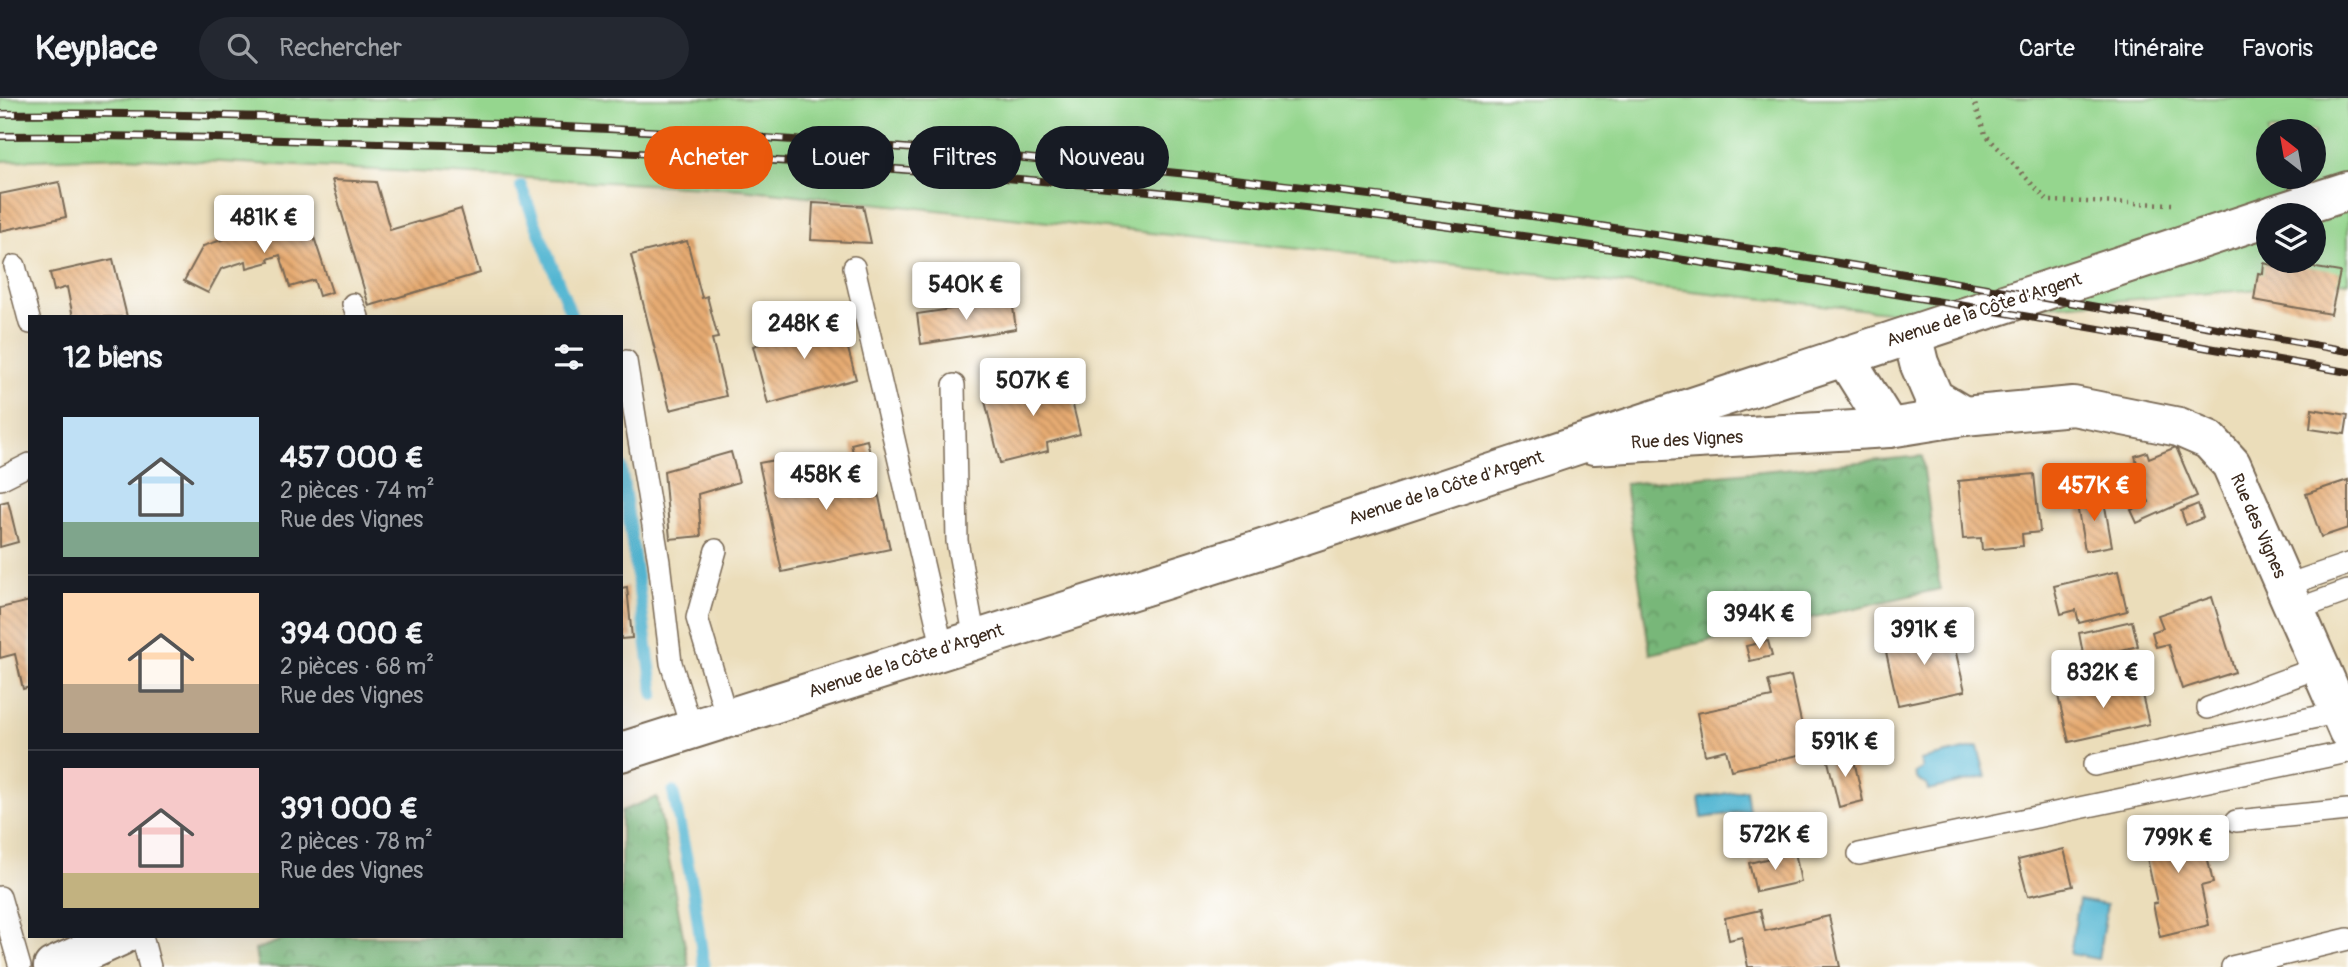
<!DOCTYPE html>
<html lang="fr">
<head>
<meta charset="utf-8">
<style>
  :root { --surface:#171b24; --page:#242831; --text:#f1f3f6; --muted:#9ea1a6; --line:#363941; --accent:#ea580c }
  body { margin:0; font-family:Pangolin,sans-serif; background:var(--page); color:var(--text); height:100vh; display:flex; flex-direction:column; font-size:26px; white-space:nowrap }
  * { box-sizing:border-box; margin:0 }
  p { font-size:23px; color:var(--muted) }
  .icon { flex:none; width:38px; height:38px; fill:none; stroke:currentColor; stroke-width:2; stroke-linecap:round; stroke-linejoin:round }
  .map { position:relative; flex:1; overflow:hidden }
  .drawer { position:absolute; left:28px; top:217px; width:595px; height:623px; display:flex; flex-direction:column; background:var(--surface); border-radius:0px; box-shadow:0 7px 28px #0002 }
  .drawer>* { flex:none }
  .top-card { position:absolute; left:644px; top:28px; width:665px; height:63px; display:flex; gap:14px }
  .needle { width:46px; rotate:329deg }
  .buttons { position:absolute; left:2256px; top:21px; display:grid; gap:14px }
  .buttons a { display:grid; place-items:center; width:70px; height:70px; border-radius:50%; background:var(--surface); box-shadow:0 7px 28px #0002; font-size:35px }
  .price { position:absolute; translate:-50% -60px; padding:0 16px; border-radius:7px; background:#fff; color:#222; font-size:23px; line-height:46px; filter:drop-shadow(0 2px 4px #0008) }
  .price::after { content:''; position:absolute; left:50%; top:42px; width:21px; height:16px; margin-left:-10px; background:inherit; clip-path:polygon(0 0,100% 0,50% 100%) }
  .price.current { background:var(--accent); color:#fff }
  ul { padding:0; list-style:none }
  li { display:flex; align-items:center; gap:21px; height:175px; padding:0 35px }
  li+li { border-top:2px solid var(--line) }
  li span { display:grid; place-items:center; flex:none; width:196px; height:140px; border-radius:0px; color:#555 }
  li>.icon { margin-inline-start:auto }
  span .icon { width:84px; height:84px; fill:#fffc; stroke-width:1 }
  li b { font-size:30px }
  h2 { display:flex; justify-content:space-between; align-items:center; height:84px; padding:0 35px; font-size:30px }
  .tag { padding:0 24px; border-radius:32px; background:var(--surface); box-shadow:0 7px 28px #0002; font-size:24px; line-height:63px }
  .tag.current { background:var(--accent); color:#fff }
  header { display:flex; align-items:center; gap:42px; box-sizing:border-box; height:98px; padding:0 35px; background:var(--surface); border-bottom:2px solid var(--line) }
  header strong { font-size:33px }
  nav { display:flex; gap:38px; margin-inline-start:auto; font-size:24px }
  .search { width:490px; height:63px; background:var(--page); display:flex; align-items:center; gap:18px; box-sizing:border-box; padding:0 24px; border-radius:38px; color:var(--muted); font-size:26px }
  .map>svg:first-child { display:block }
</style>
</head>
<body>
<header>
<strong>Keyplace</strong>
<div class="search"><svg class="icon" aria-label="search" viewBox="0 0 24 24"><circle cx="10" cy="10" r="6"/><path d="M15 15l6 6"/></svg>Rechercher</div>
<nav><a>Carte</a><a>Itinéraire</a><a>Favoris</a></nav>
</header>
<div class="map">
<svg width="2348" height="869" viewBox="0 0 2348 869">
  <defs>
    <pattern id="forest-crowns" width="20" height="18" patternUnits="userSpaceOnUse" patternTransform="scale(1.75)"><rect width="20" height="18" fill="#78b779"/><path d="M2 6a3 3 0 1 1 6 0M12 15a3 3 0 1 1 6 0" fill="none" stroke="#649563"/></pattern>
    <pattern id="building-back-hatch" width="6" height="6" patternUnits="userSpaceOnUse" patternTransform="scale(1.75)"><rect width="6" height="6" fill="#e6ab72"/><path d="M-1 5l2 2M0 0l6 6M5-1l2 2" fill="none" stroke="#bc8b5d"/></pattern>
  </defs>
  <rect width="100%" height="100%" fill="#fff"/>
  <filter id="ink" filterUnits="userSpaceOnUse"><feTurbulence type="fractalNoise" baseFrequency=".0143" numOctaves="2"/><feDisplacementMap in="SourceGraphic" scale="14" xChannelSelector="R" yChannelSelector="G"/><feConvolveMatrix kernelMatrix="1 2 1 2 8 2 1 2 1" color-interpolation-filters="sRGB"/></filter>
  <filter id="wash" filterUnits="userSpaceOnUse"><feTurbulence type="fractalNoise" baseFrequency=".00686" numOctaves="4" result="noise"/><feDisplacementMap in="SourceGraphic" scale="28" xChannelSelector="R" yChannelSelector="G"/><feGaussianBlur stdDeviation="1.57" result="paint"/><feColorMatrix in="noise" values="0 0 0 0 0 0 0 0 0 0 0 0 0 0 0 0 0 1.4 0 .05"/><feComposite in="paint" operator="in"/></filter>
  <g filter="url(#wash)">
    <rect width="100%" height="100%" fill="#ebddba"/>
    <!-- grass -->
    <path fill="#95d68e" stroke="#688056" stroke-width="2" fill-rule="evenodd" d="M0,0H2348V184L1924,218L742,91L125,59L0,63ZM2268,33H2314V79H2268ZM2268,117H2314V163H2268Z"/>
    <!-- forest -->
    <g fill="url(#forest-crowns)" stroke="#5a704c" stroke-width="2">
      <path d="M1922,358L1940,491L1650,556L1625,386Z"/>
      <path d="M657,699L689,869H258L255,852L292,838H621V713Z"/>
    </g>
    <!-- water -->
    <g fill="#53b6d2" stroke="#477078" stroke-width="2">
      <path d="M1978,649L1986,679L1928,692L1927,687L1918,682L1915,675L1923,670L1920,662Z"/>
      <path d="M1746,692L1749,713L1702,720L1699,700Z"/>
      <path d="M2079,802L2107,807L2098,861L2070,856Z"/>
    </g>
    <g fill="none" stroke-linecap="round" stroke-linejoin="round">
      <!-- stream -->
      <g stroke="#53b6d2" stroke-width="12">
        <path d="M521,88L572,219"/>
        <path d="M621,369L654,597"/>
        <path d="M673,694L693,791L704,869"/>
      </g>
    </g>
    <g id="blocks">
      <!-- building -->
      <g fill="url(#building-back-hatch)">
        <path d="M332,82L376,84L390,132L461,111L480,175L369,208Z"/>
        <path d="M59,84L66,119L0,133V96Z"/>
        <path d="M813,105L863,108L871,145L811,142Z"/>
        <path d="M287,117L292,133L310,127L332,194L319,198L314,182L290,189L280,157L268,161L269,164L247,170L246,163L221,171L208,195L184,183L203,148L237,137L236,133Z"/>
        <path d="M687,143L702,200L707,198L718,240L712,241L726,298L670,312L631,157Z"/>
        <path d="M113,161L127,219H73L67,189L54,193L50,175Z"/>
        <path d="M2281,164L2340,174L2331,216L2254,202L2258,175L2263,176L2264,165L2280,169Z"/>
        <path d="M1012,202L1016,231L921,246L917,216Z"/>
        <path d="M802,212L808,233L841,224L856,281L768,306L753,248L797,236L791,216Z"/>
        <path d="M1064,271L1080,336L1047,345L1048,353L1000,365L985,303L1042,288L1040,278Z"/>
        <path d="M2312,311L2348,317L2345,336L2310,331Z"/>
        <path d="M867,342L890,451L782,474L759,365L775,362L779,378L855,363L851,346Z"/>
        <path d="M2176,349L2197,398L2137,425L2131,412L2149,404L2133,366L2137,365L2135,358L2147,354L2149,360Z"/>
        <path d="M731,354L739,384L698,396L701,438L670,441L664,373Z"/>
        <path d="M2034,376L2040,434L2022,436L2023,448L1982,452L1981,440L1963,441L1958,383Z"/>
        <path d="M2348,382V430L2321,439L2306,396Z"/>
        <path d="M2103,397L2112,448L2085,453L2076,401Z"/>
        <path d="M8,403L18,444L0,449V405Z"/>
        <path d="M2198,406L2203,420L2186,427L2181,413Z"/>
        <path d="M2118,473L2127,513L2079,525L2076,512L2061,516L2054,488Z"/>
        <path d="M627,489L632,540L621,541V490Z"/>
        <path d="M2212,499L2235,574L2182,591L2168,546L2156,549L2152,534L2163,530L2158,517Z"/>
        <path d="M30,503V589L23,591L15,556L0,560V510Z"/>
        <path d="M2132,523L2138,548L2084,561L2079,535Z"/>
        <path d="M1950,530L1965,593L1898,607L1884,545Z"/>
        <path d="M1768,543L1772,558L1750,563L1746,548Z"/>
        <path d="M1791,578L1808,655L1731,672L1726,652L1705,657L1697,615L1772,599L1768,583Z"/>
        <path d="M2138,580L2149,626L2069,644L2058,598Z"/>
        <path d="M1852,653L1863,703L1839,709L1827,659Z"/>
        <path d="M2199,721L2213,785L2201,788L2209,827L2160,839L2153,806L2157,805L2147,760L2143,761L2137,735Z"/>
        <path d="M2064,751L2073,788L2028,798L2018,762Z"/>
        <path d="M1795,754L1801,784L1756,794L1749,765Z"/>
        <path d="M1760,812L1765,833L1829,818L1840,869H1748L1742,839L1729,842L1725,820Z"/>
      </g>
    </g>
  </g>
  <g filter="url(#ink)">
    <use href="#blocks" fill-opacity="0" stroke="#796955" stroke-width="2"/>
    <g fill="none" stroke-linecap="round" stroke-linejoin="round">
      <!-- lane casing -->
      <g stroke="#796955" stroke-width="24">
        <g id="lane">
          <path d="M15,168L30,225"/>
          <path d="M854,169L943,552"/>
          <path d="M353,206L358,219"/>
          <path d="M626,263L659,464L671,565L692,632"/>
          <path d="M954,287L957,443L975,542"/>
          <path d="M0,381L30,366"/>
          <path d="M716,452L697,520L727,620"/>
          <path d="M2284,488L2348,466"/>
          <path d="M2295,512L2348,493"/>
          <path d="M2208,610L2320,569"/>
          <path d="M2094,667L2340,614"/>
          <path d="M2236,723L2348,712"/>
          <path d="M1859,756L2348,654"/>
          <path d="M0,799L20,869"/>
          <path d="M142,838L150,869"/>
          <path d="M2232,869L2348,841"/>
        </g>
      </g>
      <!-- street casing -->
      <g stroke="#796955" stroke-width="42">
        <g id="street">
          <path d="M1912,236L1919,265L1934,300L1964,318"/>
          <path d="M1844,258L1889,330"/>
          <path d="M1594,347L1889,330L1964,318L2073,308L2179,329L2209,342L2231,366L2348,633"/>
        </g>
      </g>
      <!-- secondary casing -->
      <g stroke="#796955" stroke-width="42">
        <g id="secondary">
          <path d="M2273,117L2348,93"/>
          <path d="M621,654L1259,452L2268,119"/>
          <path d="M53,869L121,838"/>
        </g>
      </g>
      <!-- path -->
      <path stroke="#796955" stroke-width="4.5" stroke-dasharray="2 5" stroke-linecap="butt" d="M1973,0L1985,36L2048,103L2173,106"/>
      <!-- lane -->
      <use href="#lane" stroke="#fff" stroke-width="21"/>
      <!-- street -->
      <use href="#street" stroke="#fff" stroke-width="38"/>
      <!-- secondary -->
      <use href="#secondary" stroke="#fff" stroke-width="38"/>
      <!-- rail casing -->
      <g stroke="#3b2a1e" stroke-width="8">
        <g id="rail">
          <path d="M0,16C115,14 230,18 344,21C709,30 1072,58 1433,105C1740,144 2044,200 2348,253"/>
          <path d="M0,38C127,37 253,41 380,45C732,55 1084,80 1434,126C1740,166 2044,222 2348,274"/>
        </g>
      </g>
      <!-- rail -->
      <use href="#rail" stroke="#fff" stroke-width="5" stroke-dasharray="16" stroke-linecap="butt"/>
    </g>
  </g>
  <g text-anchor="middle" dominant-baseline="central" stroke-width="6" stroke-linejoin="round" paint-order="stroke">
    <!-- street labels -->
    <g font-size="18" fill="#3b2a1e" stroke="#fff">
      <text transform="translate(1984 212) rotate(-18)">Avenue de la Côte d'Argent</text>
      <text transform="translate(1687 342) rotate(-3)">Rue des Vignes</text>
      <text transform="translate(1446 390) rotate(-18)">Avenue de la Côte d'Argent</text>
      <text transform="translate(2258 428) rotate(66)">Rue des Vignes</text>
      <text transform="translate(906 563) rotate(-18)">Avenue de la Côte d'Argent</text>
    </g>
  </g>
</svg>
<div class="buttons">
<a><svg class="needle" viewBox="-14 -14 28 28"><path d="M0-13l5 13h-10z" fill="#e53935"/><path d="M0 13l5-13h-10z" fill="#9ea1a6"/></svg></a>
<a><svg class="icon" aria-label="layers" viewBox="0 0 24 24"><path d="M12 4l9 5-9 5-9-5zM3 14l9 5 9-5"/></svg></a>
</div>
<b class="price" style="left:264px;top:157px">481K €</b>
<b class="price" style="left:966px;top:224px">540K €</b>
<b class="price" style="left:804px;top:263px">248K €</b>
<b class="price" style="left:1033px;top:320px">507K €</b>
<b class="price" style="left:826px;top:414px">458K €</b>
<b class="price current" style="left:2094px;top:425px">457K €</b>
<b class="price" style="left:1759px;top:553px">394K €</b>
<b class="price" style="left:1924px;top:569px">391K €</b>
<b class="price" style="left:2103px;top:612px">832K €</b>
<b class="price" style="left:1845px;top:681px">591K €</b>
<b class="price" style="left:1775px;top:774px">572K €</b>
<b class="price" style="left:2178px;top:777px">799K €</b>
<div class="top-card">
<a class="tag current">Acheter</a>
<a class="tag">Louer</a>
<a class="tag">Filtres</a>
<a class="tag">Nouveau</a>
</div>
<section class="drawer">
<h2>12 biens<svg class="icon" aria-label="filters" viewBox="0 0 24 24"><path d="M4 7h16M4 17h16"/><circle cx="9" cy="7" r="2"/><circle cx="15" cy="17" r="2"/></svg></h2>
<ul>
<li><span style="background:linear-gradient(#bfe0f5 75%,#7fa58c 0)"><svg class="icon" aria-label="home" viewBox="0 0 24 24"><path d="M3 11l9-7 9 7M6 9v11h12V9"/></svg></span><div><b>457 000 €</b><p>2 pièces · 74 m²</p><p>Rue des Vignes</p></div></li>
<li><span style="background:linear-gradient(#ffd9b3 65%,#b9a48a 0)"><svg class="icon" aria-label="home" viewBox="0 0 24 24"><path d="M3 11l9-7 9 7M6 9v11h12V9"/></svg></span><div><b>394 000 €</b><p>2 pièces · 68 m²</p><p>Rue des Vignes</p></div></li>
<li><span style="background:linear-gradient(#f6c9c9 75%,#c2b280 0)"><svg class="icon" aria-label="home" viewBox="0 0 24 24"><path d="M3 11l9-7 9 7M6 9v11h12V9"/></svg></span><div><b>391 000 €</b><p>2 pièces · 78 m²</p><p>Rue des Vignes</p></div></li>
</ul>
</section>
</div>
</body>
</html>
